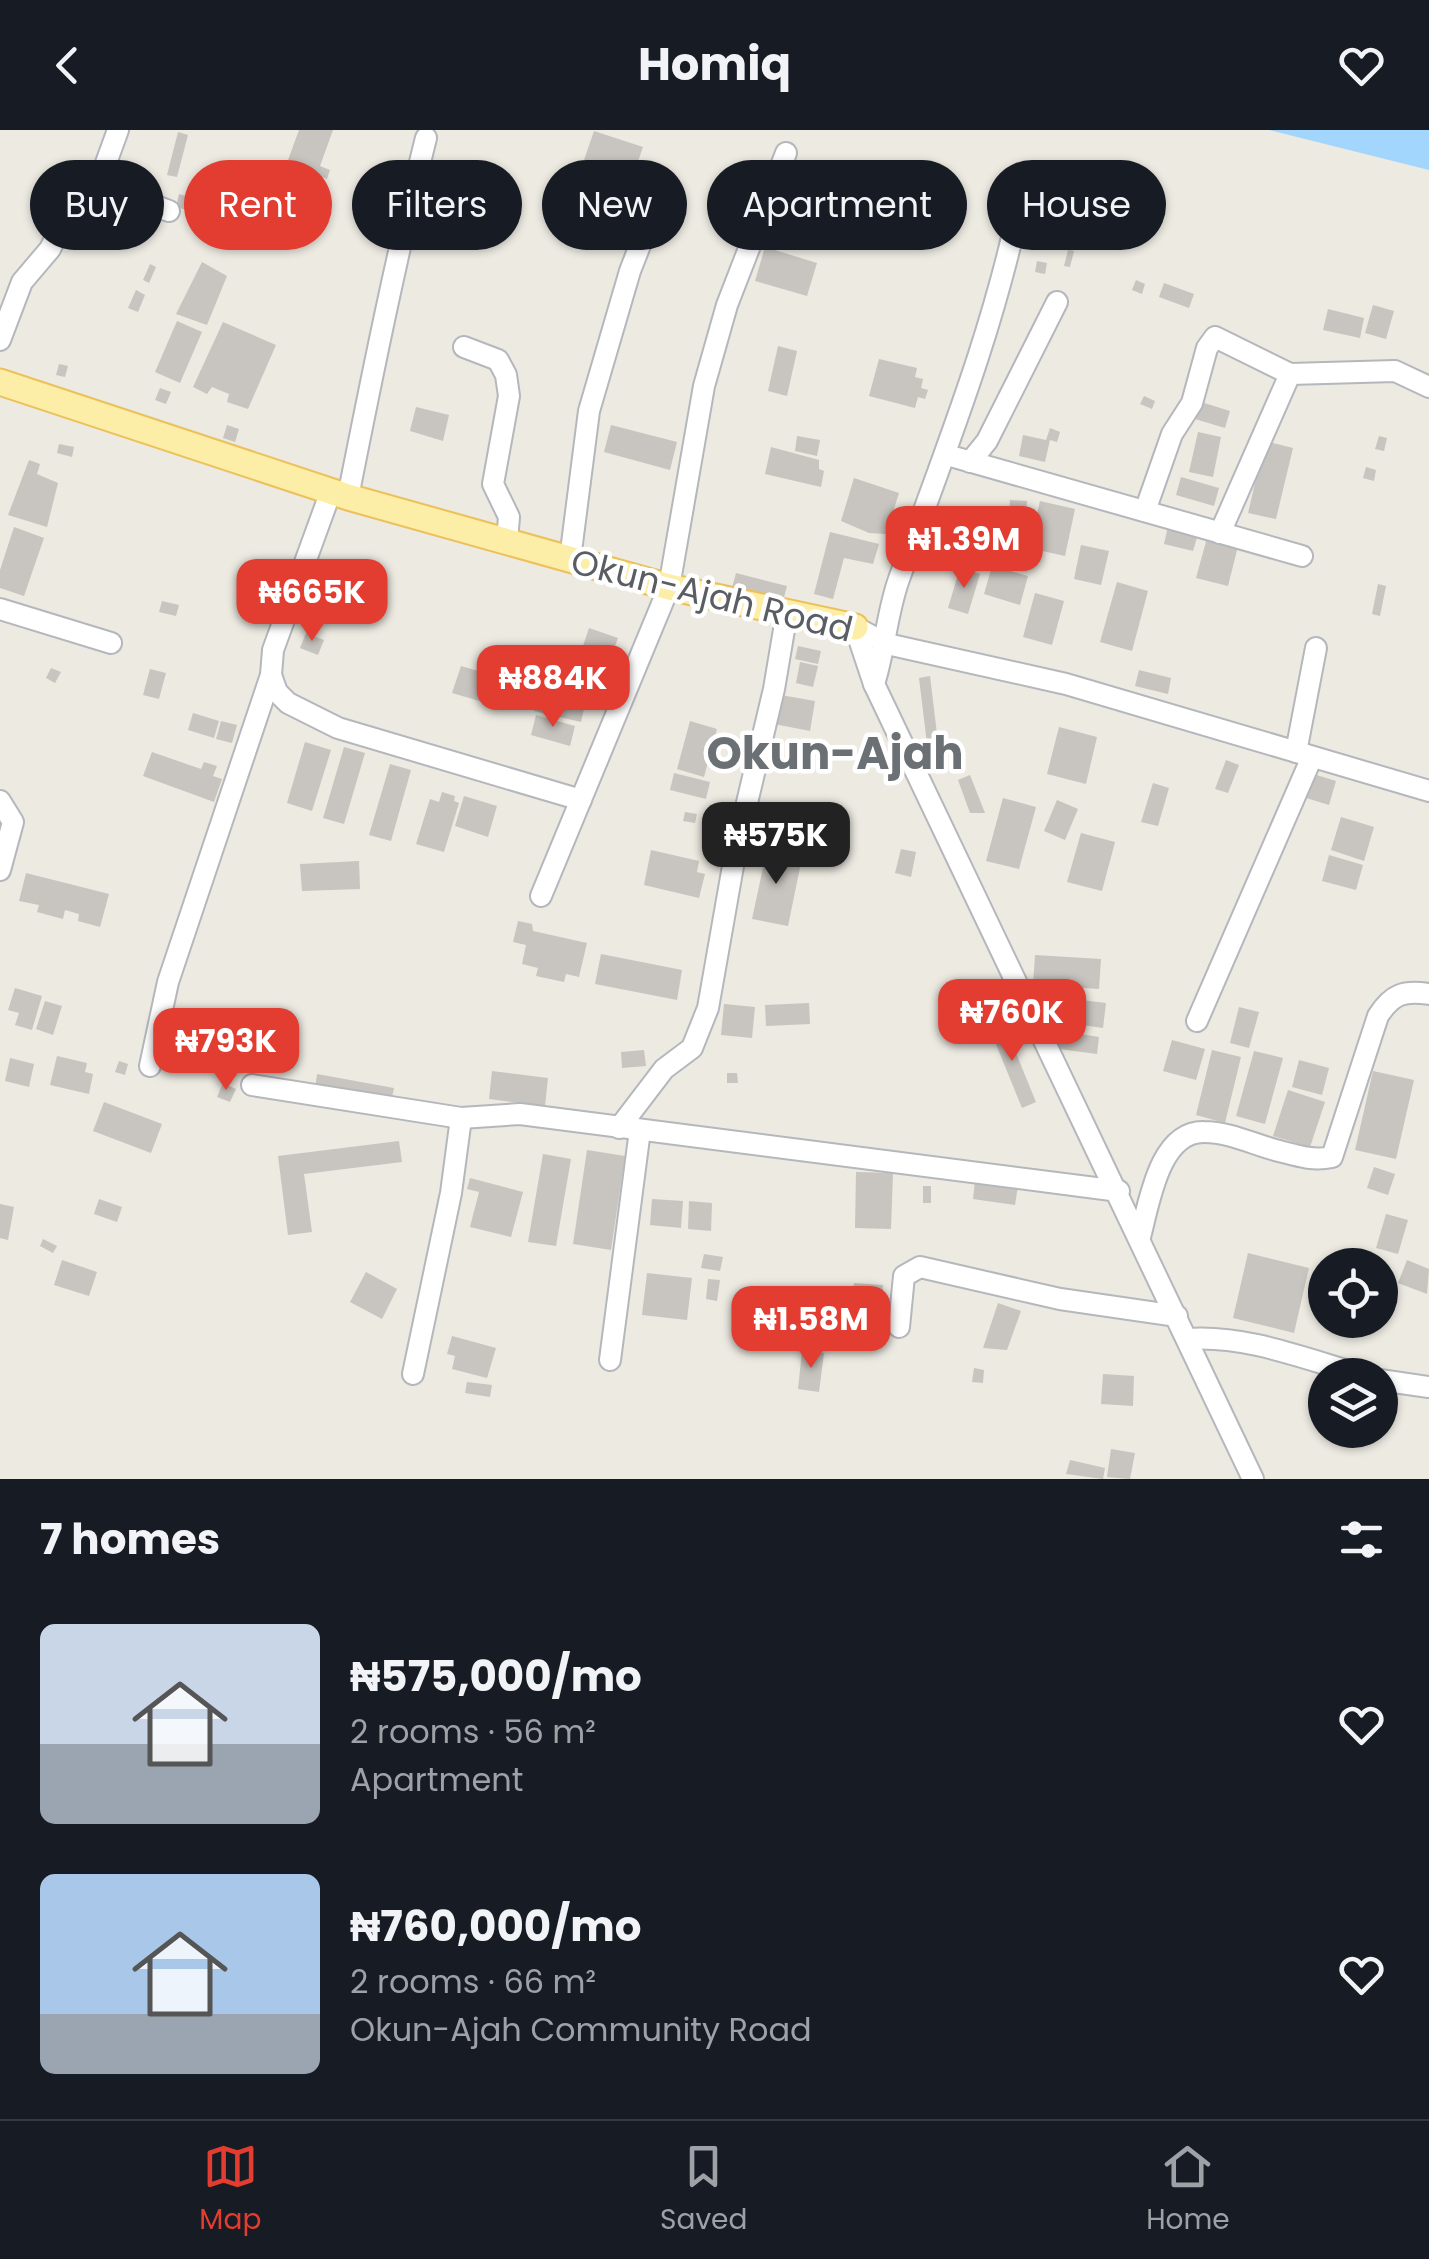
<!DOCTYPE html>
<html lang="en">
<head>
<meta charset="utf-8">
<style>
  :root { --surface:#171b24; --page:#20242c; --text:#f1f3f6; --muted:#9ea1a6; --line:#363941; --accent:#e33c31 }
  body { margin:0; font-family:Poppins,sans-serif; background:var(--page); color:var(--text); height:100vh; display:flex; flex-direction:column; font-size:38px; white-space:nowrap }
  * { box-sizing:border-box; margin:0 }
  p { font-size:32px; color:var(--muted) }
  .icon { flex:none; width:55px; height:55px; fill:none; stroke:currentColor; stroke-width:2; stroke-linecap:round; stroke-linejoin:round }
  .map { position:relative; height:1349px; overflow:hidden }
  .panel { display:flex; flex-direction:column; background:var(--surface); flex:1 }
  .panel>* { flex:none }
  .hud { position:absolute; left:30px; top:30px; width:1370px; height:90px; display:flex; gap:20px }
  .buttons { position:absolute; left:1308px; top:1118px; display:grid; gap:20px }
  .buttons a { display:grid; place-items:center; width:90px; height:90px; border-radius:50%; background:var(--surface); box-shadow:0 2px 8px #0004; font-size:50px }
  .price { position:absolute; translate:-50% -85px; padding:0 22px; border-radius:20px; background:var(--accent); color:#fff; font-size:32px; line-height:65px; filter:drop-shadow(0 2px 5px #0008) }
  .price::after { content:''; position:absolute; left:50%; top:60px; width:30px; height:22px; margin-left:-15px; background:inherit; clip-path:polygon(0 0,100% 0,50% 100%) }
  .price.selected { background:#222; color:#fff }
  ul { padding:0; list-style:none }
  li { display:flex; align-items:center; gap:30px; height:250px; padding:0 40px }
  li span { display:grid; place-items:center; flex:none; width:280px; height:200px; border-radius:15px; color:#555 }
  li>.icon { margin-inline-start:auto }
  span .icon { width:120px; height:120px; fill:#fffc; stroke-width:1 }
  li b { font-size:42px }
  h2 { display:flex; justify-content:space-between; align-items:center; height:120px; padding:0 40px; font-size:42px }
  .tag { padding:0 35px; border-radius:45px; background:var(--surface); box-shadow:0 2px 8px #0004; font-size:35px; line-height:90px }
  .tag.selected { background:var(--accent); color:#fff }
  header { display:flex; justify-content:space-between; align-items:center; height:130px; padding:0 40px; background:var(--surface); font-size:45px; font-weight:700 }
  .tabs { display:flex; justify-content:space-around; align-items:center; height:140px; border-top:2px solid var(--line); background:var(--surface); font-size:28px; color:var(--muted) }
  .tabs a { display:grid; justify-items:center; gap:5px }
  .tabs .selected { color:var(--accent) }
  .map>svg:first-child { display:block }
</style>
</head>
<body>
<header><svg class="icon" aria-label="back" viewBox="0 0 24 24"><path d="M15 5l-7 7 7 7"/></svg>Homiq<svg class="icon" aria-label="heart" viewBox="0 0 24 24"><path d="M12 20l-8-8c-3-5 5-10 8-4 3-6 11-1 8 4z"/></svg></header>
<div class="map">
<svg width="1429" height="1349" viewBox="0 0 1429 1349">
  <rect width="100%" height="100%" fill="#eceae1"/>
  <!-- water -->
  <path fill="#a2d6fc" d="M1269,0H1429V40Z"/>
  <!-- building -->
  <g fill="#c8c4bf">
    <path d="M299,0H333L320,36L330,40L327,49L319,46L317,53L284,41Z"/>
    <path d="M594,1L643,17L633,46L584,30Z"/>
    <path d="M178,2L188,5L177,47L167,45Z"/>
    <path d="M68,31L81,35L77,50L63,46Z"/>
    <path d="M179,64L190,67L187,80L176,77Z"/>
    <path d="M765,117L817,133L807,166L755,151Z"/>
    <path d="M1068,120L1074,121L1070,137L1064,136Z"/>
    <path d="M1037,131L1047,133L1045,144L1035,142Z"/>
    <path d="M202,132L227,146L207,195L176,184Z"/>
    <path d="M150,134L156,137L149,153L143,150Z"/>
    <path d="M1136,150L1145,154L1142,164L1132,160Z"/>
    <path d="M1164,153L1194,164L1189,178L1159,167Z"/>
    <path d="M136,160L145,165L138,182L128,178Z"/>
    <path d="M1373,175L1394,181L1386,209L1365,203Z"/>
    <path d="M1328,179L1364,188L1360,208L1323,200Z"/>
    <path d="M177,191L202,202L180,253L155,242Z"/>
    <path d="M223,192L276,215L248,279L227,272L229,264L212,257L207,264L193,257Z"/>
    <path d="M778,216L797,221L787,266L768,261Z"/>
    <path d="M879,229L917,238L915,247L923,249L921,258L928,260L925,269L918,267L915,278L869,266Z"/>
    <path d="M59,234L68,236L65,247L56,245Z"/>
    <path d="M160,258L171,262L166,274L155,270Z"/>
    <path d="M1144,266L1155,271L1152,279L1140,274Z"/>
    <path d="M1201,272L1230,281L1225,298L1195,289Z"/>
    <path d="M416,277L449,285L443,311L410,301Z"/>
    <path d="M227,295L239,299L235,312L223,308Z"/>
    <path d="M611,295L677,312L670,340L604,322Z"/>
    <path d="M1050,298L1060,302L1057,312L1050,310L1045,332L1019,326L1023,305L1046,310Z"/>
    <path d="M1198,302L1221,307L1213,347L1189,342Z"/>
    <path d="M797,306L820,310L817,326L795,321Z"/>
    <path d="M1379,306L1387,308L1384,321L1375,319Z"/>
    <path d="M1265,311L1293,318L1276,389L1248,383Z"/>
    <path d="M59,314L74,317L72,327L57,323Z"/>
    <path d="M771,317L819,330V339L824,341L821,357L765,344Z"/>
    <path d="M29,330L40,334L37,344L58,353L47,397L8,385Z"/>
    <path d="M1366,337L1376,340L1374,351L1363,348Z"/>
    <path d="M1181,347L1219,358L1214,376L1176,365Z"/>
    <path d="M854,348L899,363L886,404L869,403L841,391Z"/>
    <path d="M1010,370L1027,371L1024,417L1007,416Z"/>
    <path d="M1040,371L1075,379L1065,426L1029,418Z"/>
    <path d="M1168,396L1198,404L1193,421L1164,414Z"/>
    <path d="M14,397L44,408L24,466L0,458V440Z"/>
    <path d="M945,400L988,411L981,439L938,427Z"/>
    <path d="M830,402L879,414L873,434L844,428L833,469L814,464Z"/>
    <path d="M1207,408L1238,416L1228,456L1196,448Z"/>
    <path d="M1081,415L1109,421L1101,455L1074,449Z"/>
    <path d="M992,436L1028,446L1020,475L984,464Z"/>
    <path d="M960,438L980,444L968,484L948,478Z"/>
    <path d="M736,443L787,456L783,471L732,458Z"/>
    <path d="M1117,452L1148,461L1132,521L1100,512Z"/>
    <path d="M1378,454L1386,456L1380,486L1372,484Z"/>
    <path d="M1035,463L1064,471L1052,515L1023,507Z"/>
    <path d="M162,471L179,475L176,486L159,482Z"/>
    <path d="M589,498L618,508L610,530L582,519Z"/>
    <path d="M306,503L324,510L318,525L300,518Z"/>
    <path d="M798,516L821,521L818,534L795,529Z"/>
    <path d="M800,532L818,536L813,557L796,553Z"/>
    <path d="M461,536L492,545L483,572L452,563Z"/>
    <path d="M51,538L61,542L55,553L46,548Z"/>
    <path d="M150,539L166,543L159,569L143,565Z"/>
    <path d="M1139,540L1171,548L1168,564L1135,556Z"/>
    <path d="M930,546L941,637L930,638L919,548Z"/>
    <path d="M539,559L586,570L581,592L534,581Z"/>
    <path d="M775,564L815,571L810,601L769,593Z"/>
    <path d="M193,583L219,591L214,608L188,600Z"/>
    <path d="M536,585L575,596L570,616L531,605Z"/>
    <path d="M221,591L237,595L232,613L216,609Z"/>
    <path d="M690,591L717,599L704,647L677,639Z"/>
    <path d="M1059,597L1097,607L1086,654L1047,644Z"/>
    <path d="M305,612L331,620L312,681L287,673Z"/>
    <path d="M344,617L365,623L344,694L323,688Z"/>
    <path d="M152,622L201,639L204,632L217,636L213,646L222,649L214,672L143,646Z"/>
    <path d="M1226,630L1239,635L1228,663L1215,659Z"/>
    <path d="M390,634L411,640L391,711L369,705Z"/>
    <path d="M674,643L710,652L706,669L670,660Z"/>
    <path d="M1310,643L1336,651L1329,675L1303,667Z"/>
    <path d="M970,645L985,683H970L958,650Z"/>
    <path d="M1153,653L1169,658L1158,696L1141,692Z"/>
    <path d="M442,662L455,666L454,671L459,673L444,722L416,714L430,669L439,672Z"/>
    <path d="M464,666L497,676L488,707L455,696Z"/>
    <path d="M1003,668L1036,677L1019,739L986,731Z"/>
    <path d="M1057,670L1078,679L1065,710L1044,701Z"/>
    <path d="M765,681L800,688L793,722L759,715L760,707L752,705L755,689L763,691Z"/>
    <path d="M685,682L697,684L695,693L683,691Z"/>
    <path d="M821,685L842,688L838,712L817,709Z"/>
    <path d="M1341,687L1374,697L1364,731L1331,720Z"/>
    <path d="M1081,703L1115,712L1102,761L1067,752Z"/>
    <path d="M755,718L802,728L788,796L752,789L764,733L752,730Z"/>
    <path d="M901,719L916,722L911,747L895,743Z"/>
    <path d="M651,720L699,731L697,742L705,744L699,768L644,755Z"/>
    <path d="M1329,725L1363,735L1356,760L1322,751Z"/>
    <path d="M359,731L360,759L302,761L300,734Z"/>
    <path d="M26,743L109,764L100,797L78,791L79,784L65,780L63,789L37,782L39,775L19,771Z"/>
    <path d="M518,791L532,794L533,801L587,813L579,847L566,844L564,852L536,846L538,838L522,834L526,815L513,812Z"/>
    <path d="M601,824L682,840L677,870L595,854Z"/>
    <path d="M1035,825L1101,829L1099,859L1033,855Z"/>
    <path d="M15,858L42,866L32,900L15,895L19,883L8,880Z"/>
    <path d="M1049,866L1106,873L1103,898L1046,890Z"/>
    <path d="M45,871L62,876L53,905L36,899Z"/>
    <path d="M809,873L810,894L766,896L765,875Z"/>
    <path d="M724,874L755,877L752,908L721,905Z"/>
    <path d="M1239,877L1259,882L1249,918L1230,913Z"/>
    <path d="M1003,891L1036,972L1022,978L989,897Z"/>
    <path d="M1055,900L1099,907L1097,924L1059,919Z"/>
    <path d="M1172,910L1205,919L1196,950L1163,941Z"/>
    <path d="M644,920L646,936L622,938L621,922Z"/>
    <path d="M1212,920L1241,927L1225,993L1196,985Z"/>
    <path d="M1254,921L1283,928L1265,994L1236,986Z"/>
    <path d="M57,926L87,933L85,942L93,944L89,964L50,955Z"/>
    <path d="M10,928L34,934L29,957L5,951Z"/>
    <path d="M1299,930L1329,938L1322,965L1292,957Z"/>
    <path d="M119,931L128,934L125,945L115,942Z"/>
    <path d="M492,941L548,948L545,976L489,969Z"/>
    <path d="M1373,941L1414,950L1396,1029L1355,1020Z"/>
    <path d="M727,943H737L738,953H727Z"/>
    <path d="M317,944L394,958L391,972L315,959Z"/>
    <path d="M223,953L236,959L230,972L217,967Z"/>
    <path d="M1288,960L1325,972L1310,1017L1273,1006Z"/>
    <path d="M104,972L162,994L151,1023L93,1001Z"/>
    <path d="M399,1011L402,1032L304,1044L312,1102L288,1105L278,1026Z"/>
    <path d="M587,1020L625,1026L611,1120L573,1114Z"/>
    <path d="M543,1024L571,1029L556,1116L528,1112Z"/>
    <path d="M1374,1037L1395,1044L1388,1065L1367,1058Z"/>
    <path d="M856,1042L893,1043L891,1099L855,1098Z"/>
    <path d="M470,1048L523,1062L511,1107L470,1097L479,1062L467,1059Z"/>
    <path d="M975,1051L1018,1056L1015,1075L973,1069Z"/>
    <rect x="923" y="1056" width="8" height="17"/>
    <path d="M99,1069L122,1077L117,1092L94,1084Z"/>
    <path d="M652,1069L683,1071L681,1098L650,1095Z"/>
    <path d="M689,1071L712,1073L711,1101L688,1099Z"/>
    <path d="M0,1074L14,1077L8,1110L0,1108Z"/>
    <path d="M1386,1084L1408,1090L1398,1124L1376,1118Z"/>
    <path d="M43,1109L57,1116L53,1123L40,1116Z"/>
    <path d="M1248,1123L1309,1138L1294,1203L1233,1188Z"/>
    <path d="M704,1124L723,1127L720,1141L701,1138Z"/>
    <path d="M62,1130L97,1142L89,1166L54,1155Z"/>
    <path d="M1407,1130L1429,1139L1427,1164L1398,1153Z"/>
    <path d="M366,1142L397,1159L382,1189L350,1172Z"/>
    <path d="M647,1143L692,1148L687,1190L642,1185Z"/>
    <path d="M708,1149L720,1150L717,1171L706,1169Z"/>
    <path d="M854,1153L883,1155L881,1181L852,1178Z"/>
    <path d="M998,1173L1021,1181L1007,1220L983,1218Z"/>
    <path d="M452,1206L496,1218L487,1248L452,1239L455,1226L447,1224Z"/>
    <path d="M802,1221L824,1223L819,1262L798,1259Z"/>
    <path d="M974,1238L984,1240L983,1253L972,1252Z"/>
    <path d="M1103,1244L1134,1246L1133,1276L1101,1274Z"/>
    <path d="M467,1252L492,1255L490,1267L465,1263Z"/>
    <path d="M1111,1319L1135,1323L1130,1349L1107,1347Z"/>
    <path d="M1070,1330L1105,1338L1103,1349L1066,1344Z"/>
  </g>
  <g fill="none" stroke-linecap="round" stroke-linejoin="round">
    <!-- minor casing -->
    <g stroke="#b4b7bc" stroke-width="24">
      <g id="minor">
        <path d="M98,55L118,0"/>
        <path d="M0,210L22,152L50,119L81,56L98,55L169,81"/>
        <path d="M464,217L498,230L506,245L509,266L493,354L509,387L507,411"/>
        <path d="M947,325L1302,426"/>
        <path d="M970,332L987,311L1057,172"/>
        <path d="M348,367C372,246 396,127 426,8"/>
        <path d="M1145,381L1172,304L1192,273L1207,218L1215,207L1290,244L1395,241L1429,257"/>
        <path d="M1220,403L1290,244"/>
        <path d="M570,429L589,281L630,141L665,51"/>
        <path d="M0,479L111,513"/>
        <path d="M855,497L874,554L1253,1349"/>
        <path d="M855,497L887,514L1066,554L1429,661"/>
        <path d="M271,545L277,562L288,573L338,598L581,670"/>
        <path d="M874,554C885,519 887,482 899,449C946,318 992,206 1021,68"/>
        <path d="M1296,622L1316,518"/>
        <path d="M0,671L13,692L0,740"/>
        <path d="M541,766L669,457L704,256L727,175L786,23"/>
        <path d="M1197,891L1312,627"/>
        <path d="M150,936L168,852L271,545L273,520L331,361"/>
        <path d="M252,955L461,988L520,984L1119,1061"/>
        <path d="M619,998L664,939L692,918L708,878L736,719L774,559L787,482"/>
        <path d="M1140,1107C1149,1074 1159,1001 1204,1002C1230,1002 1255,1015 1279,1021C1298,1026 1313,1031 1332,1027L1378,886C1392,864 1404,860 1429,864"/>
        <path d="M899,1197L904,1146L920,1137L1060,1169L1177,1186"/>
        <path d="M1188,1209C1247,1205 1305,1229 1362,1245"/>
        <path d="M610,1230L640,1000"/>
        <path d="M413,1244L451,1063L461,988"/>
        <path d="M1380,1250L1429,1257"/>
      </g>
    </g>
    <!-- major casing -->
    <g stroke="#ecc15b" stroke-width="29">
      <path id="major" d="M0,252L348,367L669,457L855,497"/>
    </g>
    <!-- minor -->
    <use href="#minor" stroke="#fff" stroke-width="20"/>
    <!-- major -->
    <use href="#major" stroke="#fceda7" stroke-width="25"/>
  </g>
  <g text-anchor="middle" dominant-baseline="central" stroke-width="9" stroke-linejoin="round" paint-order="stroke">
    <!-- street labels -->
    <g font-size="35" fill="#5a5e62" stroke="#fff">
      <text transform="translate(712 465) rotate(14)">Okun-Ajah Road</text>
    </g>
    <!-- district labels -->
    <g font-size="45" font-weight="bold" fill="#6b7074" stroke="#fff">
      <text x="835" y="623">Okun-Ajah</text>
    </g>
  </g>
</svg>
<div class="buttons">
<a><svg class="icon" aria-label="locate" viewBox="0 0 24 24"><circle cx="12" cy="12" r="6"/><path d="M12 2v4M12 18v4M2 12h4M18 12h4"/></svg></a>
<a><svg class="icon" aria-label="layers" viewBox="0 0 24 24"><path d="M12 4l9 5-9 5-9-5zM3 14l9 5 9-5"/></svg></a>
</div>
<b class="price" style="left:964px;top:461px">₦1.39M</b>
<b class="price" style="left:312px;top:514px">₦665K</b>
<b class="price" style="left:553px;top:600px">₦884K</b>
<b class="price selected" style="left:776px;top:757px">₦575K</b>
<b class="price" style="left:1012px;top:934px">₦760K</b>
<b class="price" style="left:226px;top:963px">₦793K</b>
<b class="price" style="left:811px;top:1241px">₦1.58M</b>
<div class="hud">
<a class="tag">Buy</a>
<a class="tag selected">Rent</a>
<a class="tag">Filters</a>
<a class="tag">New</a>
<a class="tag">Apartment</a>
<a class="tag">House</a>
</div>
</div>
<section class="panel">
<h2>7 homes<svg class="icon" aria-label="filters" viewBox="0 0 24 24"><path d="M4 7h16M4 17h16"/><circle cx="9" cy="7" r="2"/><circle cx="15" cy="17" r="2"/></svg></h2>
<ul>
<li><span style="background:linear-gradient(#c9d6e8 60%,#9aa5b1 0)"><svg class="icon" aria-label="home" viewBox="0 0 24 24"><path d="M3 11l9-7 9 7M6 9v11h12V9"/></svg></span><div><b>₦575,000/mo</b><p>2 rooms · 56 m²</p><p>Apartment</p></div><svg class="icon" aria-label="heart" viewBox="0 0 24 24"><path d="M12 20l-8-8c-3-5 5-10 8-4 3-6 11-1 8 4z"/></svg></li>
<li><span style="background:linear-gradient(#a9c7e8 70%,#9aa5b1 0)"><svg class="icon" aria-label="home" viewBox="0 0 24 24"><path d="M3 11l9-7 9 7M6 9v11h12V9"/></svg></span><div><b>₦760,000/mo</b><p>2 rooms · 66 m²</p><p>Okun-Ajah Community Road</p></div><svg class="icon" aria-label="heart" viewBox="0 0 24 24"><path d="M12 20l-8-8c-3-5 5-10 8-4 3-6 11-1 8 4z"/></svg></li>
</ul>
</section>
<nav class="tabs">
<a class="selected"><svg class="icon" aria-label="map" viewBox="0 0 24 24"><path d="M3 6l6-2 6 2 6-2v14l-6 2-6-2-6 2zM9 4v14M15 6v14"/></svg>Map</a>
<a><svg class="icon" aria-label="saved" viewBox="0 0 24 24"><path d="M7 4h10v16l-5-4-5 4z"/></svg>Saved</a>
<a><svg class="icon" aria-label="home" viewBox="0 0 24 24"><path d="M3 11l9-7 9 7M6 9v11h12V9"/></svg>Home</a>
</nav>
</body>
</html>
